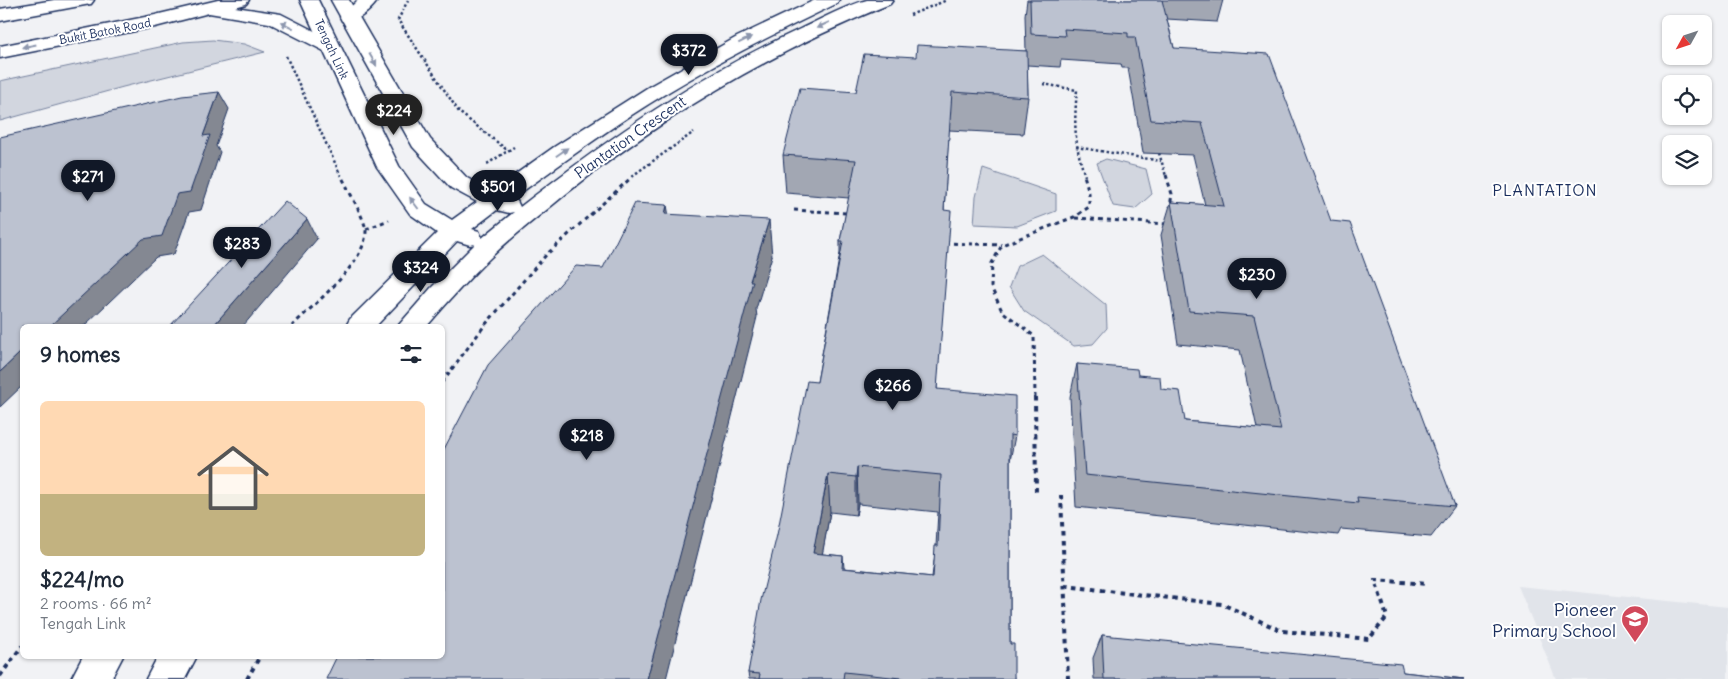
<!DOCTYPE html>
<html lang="en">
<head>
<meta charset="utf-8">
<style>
  :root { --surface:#fff; --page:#f2f2f3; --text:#1f2937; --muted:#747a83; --accent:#111827 }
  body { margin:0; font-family:Delius,sans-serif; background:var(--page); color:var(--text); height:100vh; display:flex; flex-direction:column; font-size:19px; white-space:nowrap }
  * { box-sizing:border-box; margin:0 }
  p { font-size:16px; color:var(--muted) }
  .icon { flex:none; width:28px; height:28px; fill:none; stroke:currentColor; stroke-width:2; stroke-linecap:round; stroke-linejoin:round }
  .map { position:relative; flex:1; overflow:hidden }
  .side { position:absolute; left:20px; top:324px; width:425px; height:335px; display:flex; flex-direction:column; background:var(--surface); border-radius:8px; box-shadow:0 1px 4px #0004 }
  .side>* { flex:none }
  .needle { width:32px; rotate:230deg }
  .tools { position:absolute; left:1662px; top:15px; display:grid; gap:10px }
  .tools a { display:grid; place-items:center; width:50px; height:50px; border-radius:8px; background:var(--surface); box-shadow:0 1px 4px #0004; font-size:25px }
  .price { position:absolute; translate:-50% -42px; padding:0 11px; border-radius:18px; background:var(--accent); color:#fff; font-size:16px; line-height:32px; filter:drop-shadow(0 1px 2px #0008) }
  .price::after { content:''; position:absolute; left:50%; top:30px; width:15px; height:11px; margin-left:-8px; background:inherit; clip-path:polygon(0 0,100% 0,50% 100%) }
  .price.selected { background:#222; color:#fff }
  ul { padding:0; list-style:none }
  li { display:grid; align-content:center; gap:10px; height:265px; padding:0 20px }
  li span { display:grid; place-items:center; height:155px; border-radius:8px; color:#555 }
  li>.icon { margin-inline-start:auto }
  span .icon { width:90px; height:90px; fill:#fffc; stroke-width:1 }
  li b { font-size:21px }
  h2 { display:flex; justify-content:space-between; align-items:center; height:60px; padding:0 20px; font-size:21px }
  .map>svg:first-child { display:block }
</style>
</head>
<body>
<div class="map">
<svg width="1728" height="679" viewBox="0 0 1728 679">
  <rect width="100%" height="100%" fill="#f1f2f5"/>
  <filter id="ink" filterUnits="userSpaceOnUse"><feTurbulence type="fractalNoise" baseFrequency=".02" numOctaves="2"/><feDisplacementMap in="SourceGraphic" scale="10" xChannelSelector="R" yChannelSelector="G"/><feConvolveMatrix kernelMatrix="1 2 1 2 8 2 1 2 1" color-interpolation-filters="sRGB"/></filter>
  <g filter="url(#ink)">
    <!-- built -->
    <path fill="#e1e4ea" d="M1518,586L1728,607V679H1556Z"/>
    <!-- green -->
    <g fill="#d2d6df" stroke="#76829e">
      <path d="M213,40L244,44L265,52L123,87L0,121V81L183,42Z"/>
      <path d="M1106,159L1146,169L1152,194L1135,209L1113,206L1097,163Z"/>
      <path d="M983,169L1056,194V211L1017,226L974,224L976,197Z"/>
      <path d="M1042,254L1106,305L1107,328L1093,344L1074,346L1024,311L1009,287L1017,266Z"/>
    </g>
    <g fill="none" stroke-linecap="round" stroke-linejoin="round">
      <!-- street casing -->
      <g stroke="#1b2f5e" stroke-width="3">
        <g id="street">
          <path d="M300,0H318L399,166L426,204L452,220L477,202L451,188L413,147L331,0H349L430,139L467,178L492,191L554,147L650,86L737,37L815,0H839L836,4C778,32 721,60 665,94C612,126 562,163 512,199L517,201L520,207C608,139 699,75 800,29C822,19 844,6 867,0C875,0 885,0 893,0L890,4C773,51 666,115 567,193C541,215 513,235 489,259C467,280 447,303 427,326H398L431,288L475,244L470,245L457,241L376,326H346L350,319L437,233L410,214L377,167ZM497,210L509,213L514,212L482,238L479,231L472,229Z"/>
          <path d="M83,656H123L111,679H71Z"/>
          <path d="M158,656H197L185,679H146Z"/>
        </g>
      </g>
      <!-- primary casing -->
      <g stroke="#1b2f5e" stroke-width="3">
        <g id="primary">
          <path d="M54,0H94L91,4L85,5L0,21V9Z"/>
          <path d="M218,0H249L246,4L235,7L281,14L338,43L341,47L338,51L331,53L324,51L269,23L209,13L155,27L0,58V46L155,15Z"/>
          <path d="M358,0H378C370,11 356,24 342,21L340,17Z"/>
        </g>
      </g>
      <!-- path-far2 -->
      <g stroke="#1b2f5e" stroke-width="2.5" stroke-dasharray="2.5 2.5" stroke-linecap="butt">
        <path d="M408,0L398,20L459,112L507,150"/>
        <path d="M910,15L947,0"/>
        <path d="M286,56L341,176"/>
        <path d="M1043,84L1077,90C1074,123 1074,144 1085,176"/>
        <path d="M1076,147L1161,161"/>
        <path d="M1159,153L1166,176"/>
        <path d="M487,164L514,147"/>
        <path d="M632,176L694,132"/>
      </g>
      <!-- path-far1 -->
      <g stroke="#1b2f5e" stroke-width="3" stroke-dasharray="4 4" stroke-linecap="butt">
        <path d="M1166,175L1172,194L1170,207"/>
        <path d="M794,210L847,213"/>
        <path d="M1075,218L1167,224"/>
        <path d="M366,229L389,220"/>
        <path d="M945,243L1002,245"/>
        <path d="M292,326C314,304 366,263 366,231C366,221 346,186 341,175"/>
        <path d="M442,382L485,325L546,255L634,175"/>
        <path d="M1035,398L1034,336L1002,311L991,287L992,263L1002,245L1074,217L1089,207V193L1084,175"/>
      </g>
      <!-- path -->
      <g stroke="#1b2f5e" stroke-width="4" stroke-dasharray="4.5 4.5" stroke-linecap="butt">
        <path d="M1035,397L1036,493"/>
        <path d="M1061,495L1068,679"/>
        <path d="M1065,586L1222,604L1282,631L1369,639L1387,617L1375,580L1428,584"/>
        <path d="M0,676L22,646"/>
        <path d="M247,679L260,656"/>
      </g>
      <!-- street -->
      <use href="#street" fill="#fff" fill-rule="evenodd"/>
      <!-- primary -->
      <use href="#primary" fill="#fff" fill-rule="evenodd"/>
    </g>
    <!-- wall -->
    <g fill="#a2a7b3" stroke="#1b2f5e" fill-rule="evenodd">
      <path d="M1027,0H1223L1217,22L1167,19L1174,48L1331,221L1455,506L1431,537L1341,529L1338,535L1076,507L1070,397L1077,364L1138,375L1161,389L1185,421L1257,428L1240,350L1178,344L1161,235L1171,202L1205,205L1193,155L1143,153L1128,68H1122L1121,64L1061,60L1060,67L1027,65L1028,97L1023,134L949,130L944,210L937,389L1015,436L1010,461V644L1014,679H749L748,673L817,382L840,253V241L849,198L786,193L783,155L856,92L916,57L1026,51L1025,15ZM858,504L938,512L936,546L932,577L844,568L843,556L822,554L830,512L856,515Z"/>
      <path d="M1102,635L1403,672L1464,679H1094L1093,658Z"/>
    </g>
    <!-- shaded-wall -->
    <g fill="#848892" stroke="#1b2f5e">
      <path d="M219,92L229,109L216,146L220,152L201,210L189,212L174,254L156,257L84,326H50L177,194L203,136Z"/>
      <path d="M667,205L673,240L665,214Z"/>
      <path d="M307,219L317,239L243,326H213Z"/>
      <path d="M769,220L772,256L756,309L757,317L666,679H647L750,281Z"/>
      <path d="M22,351V386L0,407V372Z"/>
      <path d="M857,467L858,504L856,515V477Z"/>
      <path d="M828,474L830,512L816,589L813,553Z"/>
    </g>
    <!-- building -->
    <g fill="#bcc2d0" stroke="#1b2f5e" fill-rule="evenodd">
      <path d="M1030,0H1162L1174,48L1269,54L1331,221L1350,223L1455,506L1357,497L1358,503L1085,475L1077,364L1137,369L1138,375L1160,377L1161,389L1180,391L1185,421L1281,430L1254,316L1189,311L1171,202L1224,206L1202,123L1151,120L1135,37H1128V33L1064,29L1065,36L1031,34Z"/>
      <path d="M917,45L1027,51L1028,97L952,92L944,210L951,211L937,389L1015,396V436L1010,435V644H1014V679H910L844,672L843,679H759L760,674L748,673L761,600L777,535L807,381L817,382L843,241H840L856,160L783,155L800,88L856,92L864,54L916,57ZM857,467L941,475L938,546H935L933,577L842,568L843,556L813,553L828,474L856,477Z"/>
      <path d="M219,92L203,136L210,135L190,192L177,194L162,236L143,239L50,326H22V351L0,372V137L182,96Z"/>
      <path d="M285,201L307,219L213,326H170Z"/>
      <path d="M635,203L667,205L665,214L769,220L750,281H753L647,679H326L337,656H442V453L488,365L576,266L603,268Z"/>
      <path d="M1102,635L1401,664L1403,672L1464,679H1104Z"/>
    </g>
    <!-- one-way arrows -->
    <defs><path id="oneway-solid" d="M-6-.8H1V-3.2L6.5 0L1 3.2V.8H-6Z" transform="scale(1.25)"/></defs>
    <g fill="#8d97ae">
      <use href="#oneway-solid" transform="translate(287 25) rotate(-153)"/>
      <use href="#oneway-solid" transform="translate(823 25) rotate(155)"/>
      <use href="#oneway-solid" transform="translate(745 40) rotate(-27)"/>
      <use href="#oneway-solid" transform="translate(29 46) rotate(169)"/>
      <use href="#oneway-solid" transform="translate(373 60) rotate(60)"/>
      <use href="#oneway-solid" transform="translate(562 152) rotate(-35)"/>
      <use href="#oneway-solid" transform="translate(414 203) rotate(-127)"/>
    </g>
  </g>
  <!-- icons -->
  <defs>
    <g id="school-pin" transform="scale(1.4375)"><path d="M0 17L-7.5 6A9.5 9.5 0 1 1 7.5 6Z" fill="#d1495b" stroke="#fff"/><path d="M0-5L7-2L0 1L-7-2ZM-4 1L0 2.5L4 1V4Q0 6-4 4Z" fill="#fff"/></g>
  </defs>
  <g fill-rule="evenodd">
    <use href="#school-pin" x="1635" y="619"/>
  </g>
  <g text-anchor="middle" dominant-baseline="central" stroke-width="4" stroke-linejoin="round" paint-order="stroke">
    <!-- far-street labels -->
    <g font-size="12" fill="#1b2f5e" stroke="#fff">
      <text transform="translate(105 31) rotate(-11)">Bukit Batok Road</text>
      <text transform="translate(332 49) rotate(65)">Tengah Link</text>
    </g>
    <!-- street labels -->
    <g font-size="15" fill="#1b2f5e" stroke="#fff">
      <text transform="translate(630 137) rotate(-35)">Plantation Crescent</text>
    </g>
    <!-- neighbourhood labels -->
    <g font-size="16" letter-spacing="1" fill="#1b2f5e" stroke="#fff">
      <text x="1545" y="190">PLANTATION</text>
    </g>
    <!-- near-poi labels -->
    <g font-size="18" fill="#1b2f5e" stroke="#fff" text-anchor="end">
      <text x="1616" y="609">Pioneer<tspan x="1616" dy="21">Primary School</tspan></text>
    </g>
  </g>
</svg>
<div class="tools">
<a><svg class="needle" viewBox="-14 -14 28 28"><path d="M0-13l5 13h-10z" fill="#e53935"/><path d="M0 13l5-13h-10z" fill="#747a83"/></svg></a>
<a><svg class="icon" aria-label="locate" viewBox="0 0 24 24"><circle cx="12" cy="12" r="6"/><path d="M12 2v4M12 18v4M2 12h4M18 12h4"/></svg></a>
<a><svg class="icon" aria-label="layers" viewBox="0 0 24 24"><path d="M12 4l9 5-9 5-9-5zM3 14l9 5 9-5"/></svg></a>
</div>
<b class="price" style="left:689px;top:76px">$372</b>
<b class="price selected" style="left:394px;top:136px">$224</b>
<b class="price" style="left:88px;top:202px">$271</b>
<b class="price" style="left:498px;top:212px">$501</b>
<b class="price" style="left:242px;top:269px">$283</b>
<b class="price" style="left:421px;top:293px">$324</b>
<b class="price" style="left:1257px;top:300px">$230</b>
<b class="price" style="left:893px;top:411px">$266</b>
<b class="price" style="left:587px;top:461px">$218</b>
<section class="side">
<h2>9 homes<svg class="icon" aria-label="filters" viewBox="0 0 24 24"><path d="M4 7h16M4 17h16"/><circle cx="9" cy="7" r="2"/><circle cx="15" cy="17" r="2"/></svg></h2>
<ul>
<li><span style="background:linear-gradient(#ffd9b3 60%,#c2b280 0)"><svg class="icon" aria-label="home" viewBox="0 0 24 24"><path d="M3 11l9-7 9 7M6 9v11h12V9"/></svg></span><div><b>$224/mo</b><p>2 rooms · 66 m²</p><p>Tengah Link</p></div></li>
</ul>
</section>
</div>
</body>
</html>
